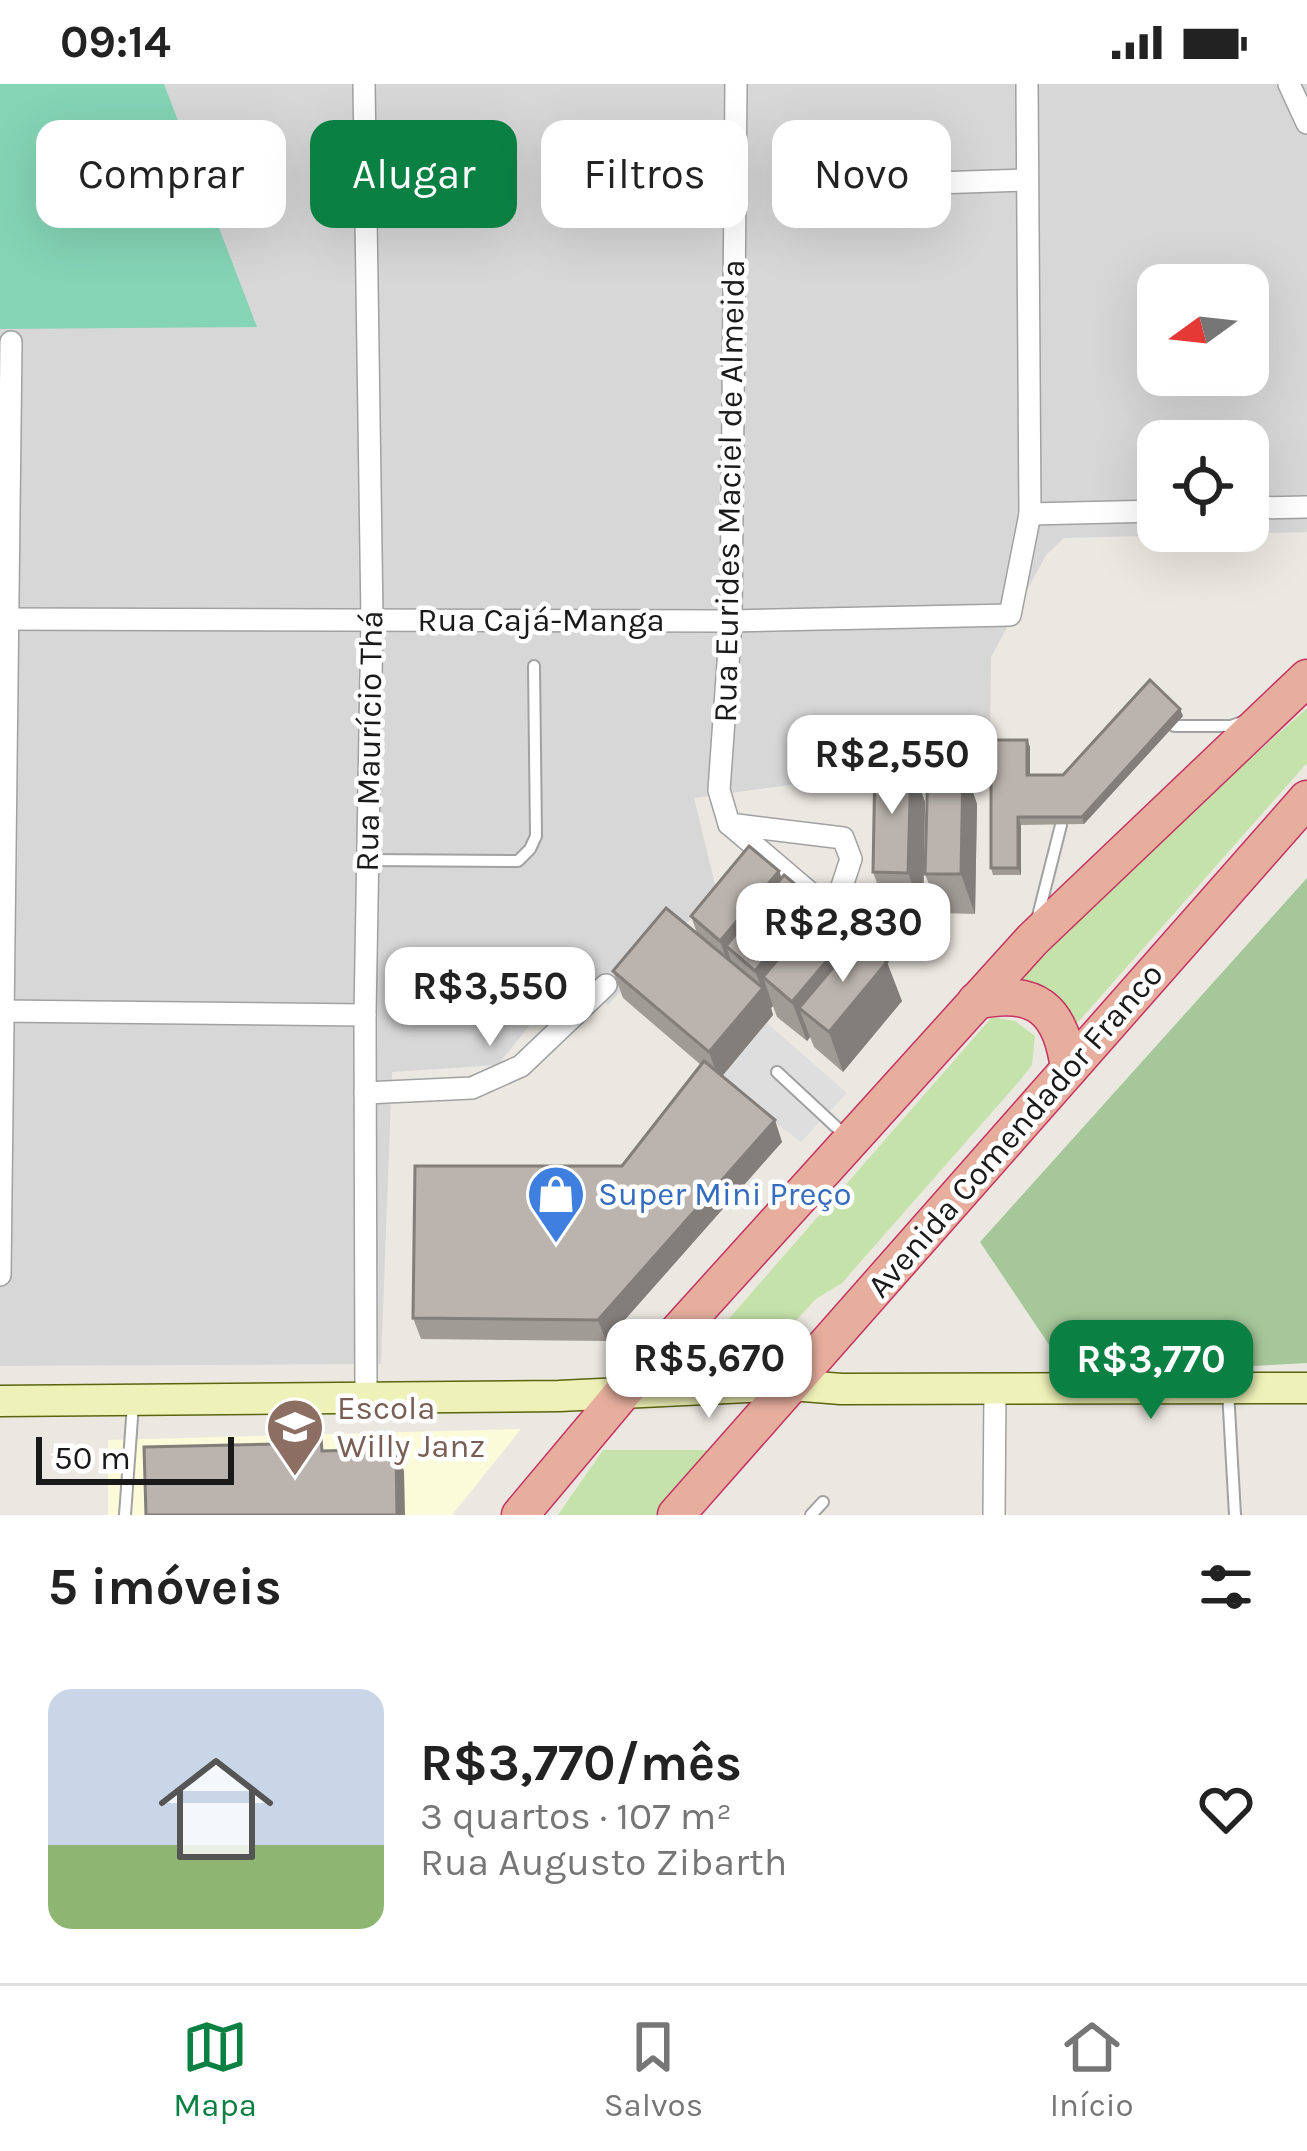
<!DOCTYPE html>
<html lang="pt">
<head>
<meta charset="utf-8">
<style>
  :root { --surface:#fff; --page:#f6f6f6; --text:#222; --muted:#767676; --line:#e0e0e0; --accent:#0b8043 }
  body { margin:0; font-family:Karla,sans-serif; background:var(--page); color:var(--text); height:100vh; display:flex; flex-direction:column; font-size:45px; white-space:nowrap }
  * { box-sizing:border-box; margin:0 }
  p { font-size:39px; color:var(--muted) }
  .icon { flex:none; width:66px; height:66px; fill:none; stroke:currentColor; stroke-width:2; stroke-linecap:round; stroke-linejoin:round }
  .map { position:relative; height:1431px; overflow:hidden }
  .drawer { display:flex; flex-direction:column; background:var(--surface); flex:1 }
  .drawer>* { flex:none }
  .guide { position:absolute; left:36px; top:36px; width:1236px; height:108px; display:flex; gap:24px }
  .needle { width:78px; rotate:255deg }
  .controls { position:absolute; left:1137px; top:180px; display:grid; gap:24px }
  .controls a { display:grid; place-items:center; width:132px; height:132px; border-radius:24px; background:var(--surface); box-shadow:0 12px 48px #0002; font-size:60px }
  .scale { position:absolute; left:36px; bottom:30px; width:198px; box-sizing:border-box; padding-left:12px; border:6px solid #1a1a1a; border-top:0; font-size:33px; line-height:42px; white-space:nowrap; color:#1a1a1a; -webkit-text-stroke:9px #fff; paint-order:stroke }
  .price { position:absolute; translate:-50% -102px; padding:0 27px; border-radius:24px; background:#fff; color:#222; font-size:39px; line-height:78px; filter:drop-shadow(0 3px 6px #0008) }
  .price::after { content:''; position:absolute; left:50%; top:72px; width:36px; height:27px; margin-left:-18px; background:inherit; clip-path:polygon(0 0,100% 0,50% 100%) }
  .price.current { background:var(--accent); color:#fff }
  ul { padding:0; list-style:none }
  li { display:flex; align-items:center; gap:36px; height:300px; padding:0 48px }
  li span { display:grid; place-items:center; flex:none; width:336px; height:240px; border-radius:24px; color:#555 }
  li>.icon { margin-inline-start:auto }
  span .icon { width:144px; height:144px; fill:#fffc; stroke-width:1 }
  li b { font-size:51px }
  h2 { display:flex; justify-content:space-between; align-items:center; height:144px; padding:0 48px; font-size:51px }
  .chip { padding:0 42px; border-radius:24px; background:var(--surface); box-shadow:0 12px 48px #0002; font-size:42px; line-height:108px }
  .chip.current { background:var(--accent); color:#fff }
  .status { display:flex; justify-content:space-between; align-items:center; height:84px; padding:0 60px; background:var(--surface); direction:ltr }
  .status svg { height:33px; fill:currentColor }
  .dock { display:flex; justify-content:space-around; align-items:center; height:168px; border-top:3px solid var(--line); background:var(--surface); font-size:33px; color:var(--muted) }
  .dock a { display:grid; justify-items:center; gap:6px }
  .dock .current { color:var(--accent) }
  .map>svg:first-child { display:block }
</style>
</head>
<body>
<div class="status"><b>09:14</b><svg viewBox="0 0 49 12"><path d="M0 12V9h3v3zM5 12V6h3v6zM10 12V3h3v9zM15 12V0h3v12zM26 1h20v11H26zM47 4h2v5h-2z"/></svg></div>
<div class="map">
<svg width="1307" height="1431" viewBox="0 0 1307 1431">
  <rect width="100%" height="100%" fill="#ebe8e1"/>
  <!-- residential -->
  <path fill="#d8d7d7" fill-rule="evenodd" d="M0,0H1307V448L1064,454L1046,471L991,573L990,660L971,676L694,714L718,813L674,849L608,921L572,888L498,981L392,988L381,1280L0,1282ZM1158,201H1248V291H1158ZM1158,357H1248V447H1158Z"/>
  <!-- education -->
  <path fill="#fbfbda" d="M521,1345L452,1431H108V1356Z"/>
  <!-- grass -->
  <g fill="#c5e2aa">
    <path d="M1307,624V679L1071,946L982,914Z"/>
    <path d="M992,933L1015,937L1035,952L1032,981L1021,995L842,1199L816,1215L771,1263L706,1261Z"/>
    <path d="M603,1366H718L658,1431H558Z"/>
  </g>
  <!-- forest -->
  <path fill="#a6c799" d="M1307,794V1279L1070,1292L980,1158Z"/>
  <!-- pitch -->
  <path fill="#85d4b6" d="M0,0H164L257,243L0,245Z"/>
  <!-- parking -->
  <path fill="#dedede" d="M767,939L847,1009L801,1058L719,996Z"/>
  <g fill="none" stroke-linecap="round" stroke-linejoin="round">
    <!-- service casing -->
    <g stroke="#a1a1a1" stroke-width="14">
      <g id="service">
        <path d="M1174,642H1231L1242,638"/>
        <path d="M368,776L518,777L530,765L536,752L534,582"/>
        <path d="M1037,836L1061,741"/>
        <path d="M777,988L848,1054"/>
        <path d="M1228,1307L1235,1431"/>
        <path d="M125,1431L133,1320"/>
        <path d="M811,1431L823,1418"/>
      </g>
    </g>
    <!-- minor casing -->
    <g stroke="#a1a1a1" stroke-width="24">
      <g id="minor">
        <path d="M364,0L372,535L365,931L366,1314"/>
        <path d="M1289,0L1307,39"/>
        <path d="M844,102L1027,96"/>
        <path d="M1248,424L1307,423"/>
        <path d="M1030,430L1158,427"/>
        <path d="M0,535L731,537L1010,531L1030,430L1027,0"/>
        <path d="M729,740L719,706L731,537L736,0"/>
        <path d="M729,740L843,754L851,775L837,817L823,820Z"/>
        <path d="M0,927L365,931"/>
        <path d="M365,1009L472,1004L521,982L606,901"/>
        <path d="M0,1191L11,258"/>
        <path d="M994,1431L995,1306"/>
      </g>
    </g>
    <!-- secondary casing -->
    <g stroke="#5a650e" stroke-width="33">
      <path id="secondary" d="M0,1317L559,1312L791,1301L841,1305L1307,1304"/>
    </g>
    <!-- trunk casing -->
    <g stroke="#c43363" stroke-width="39">
      <g id="trunk">
        <path d="M976,917C1035,904 1061,924 1069,985"/>
        <path d="M520,1431L624,1307L1033,855L1307,594"/>
        <path d="M676,1431L1307,715"/>
      </g>
    </g>
    <!-- service -->
    <use href="#service" stroke="#fff" stroke-width="10"/>
    <!-- minor -->
    <use href="#minor" stroke="#fff" stroke-width="21"/>
    <!-- secondary -->
    <use href="#secondary" stroke="#eff2b8" stroke-width="30"/>
    <!-- trunk -->
    <use href="#trunk" stroke="#e7ae9e" stroke-width="36"/>
  </g>
  <!-- wall -->
  <g fill="#a19b96">
    <path d="M1183,632L1084,740L1021,741V791H993L991,784L1027,656L1030,663V691H1063Z"/>
    <path d="M911,679L925,718L923,828L887,827L873,788Z"/>
    <path d="M963,680L977,720L975,830L940,829L925,790Z"/>
    <path d="M779,787L782,795L814,816L818,828L854,858L902,917L843,988L814,963L810,953L807,957L777,933L773,922L771,924L773,931L722,992L782,1058L606,1257L421,1255L413,1234L622,1082L701,981L623,914L613,887L697,849L691,832Z"/>
  </g>
  <!-- shaded-wall -->
  <g fill="#837e7a">
    <path d="M1180,625L1183,632L1084,740L1082,733Z"/>
    <path d="M1027,656L1030,663V698L1027,691Z"/>
    <path d="M911,679L925,718L923,828L908,789Z"/>
    <path d="M963,680L977,720L975,830L961,790Z"/>
    <path d="M1018,733L1021,741V791L1018,784Z"/>
    <path d="M779,787L793,826L726,862L737,893L734,896L720,857Z"/>
    <path d="M814,816L828,855L763,893L773,922L771,924L773,931L719,996L709,968L762,905L755,887Z"/>
    <path d="M851,848L865,887L799,924L810,953L807,957L792,918Z"/>
    <path d="M887,878L902,917L843,988L829,948Z"/>
    <path d="M775,1036L782,1058L606,1257L598,1236Z"/>
    <path d="M396,1365L404,1387L405,1431H397Z"/>
  </g>
  <!-- building -->
  <g fill="#bbb4ae" stroke="#837e7a" stroke-width="3">
    <path d="M1150,596L1180,625L1082,733H1018V784H991V656H1027V691H1063Z"/>
    <path d="M875,678L911,679L908,789L873,788Z"/>
    <path d="M928,679L963,680L961,790H925Z"/>
    <path d="M749,762L779,787L720,857L691,832Z"/>
    <path d="M784,791L814,816L755,887L726,862Z"/>
    <path d="M822,823L851,848L792,918L763,893Z"/>
    <path d="M666,824L763,904L709,968L613,887Z"/>
    <path d="M858,854L887,878L829,948L799,924Z"/>
    <path d="M704,977L775,1036L598,1236L413,1234L415,1082H622Z"/>
    <path d="M321,1354L322,1367L396,1365L397,1431H146L144,1363L273,1360V1355Z"/>
  </g>
  <!-- icons -->
  <defs>
    <g id="shop-pin" transform="scale(3)"><path d="M0 17L-7.5 6A9.5 9.5 0 1 1 7.5 6Z" fill="#3f7fe0" stroke="#fff"/><path d="M-5-2.5h2.3a2.7 3.5 0 0 1 5.4 0H5L5.5 6h-11ZM-1.5-2.5h3a1.5 2.3 0 0 0-3 0Z" fill="#fff"/></g>
    <g id="school-pin" transform="scale(3)"><path d="M0 17L-7.5 6A9.5 9.5 0 1 1 7.5 6Z" fill="#8d6e63" stroke="#fff"/><path d="M0-5L7-2L0 1L-7-2ZM-4 1L0 2.5L4 1V4Q0 6-4 4Z" fill="#fff"/></g>
  </defs>
  <g fill-rule="evenodd">
    <use href="#shop-pin" x="556" y="1110"/>
    <use href="#school-pin" x="295" y="1343"/>
  </g>
  <g text-anchor="middle" dominant-baseline="central" stroke-width="9" stroke-linejoin="round" paint-order="stroke">
    <!-- street labels -->
    <g font-size="33" fill="#1a1a1a" stroke="#fff">
      <text transform="translate(729 407) rotate(-89)">Rua Eurides Maciel de Almeida</text>
      <text x="541" y="536">Rua Cajá-Manga</text>
      <text transform="translate(369 657) rotate(-89)">Rua Maurício Thá</text>
      <text transform="translate(1015 1046) rotate(-49)">Avenida Comendador Franco</text>
    </g>
    <!-- shop labels -->
    <g font-size="33" fill="#366cbe" stroke="#fff" text-anchor="start">
      <text x="598" y="1110">Super Mini Preço</text>
    </g>
    <!-- education labels -->
    <g font-size="33" fill="#785e54" stroke="#fff" text-anchor="start">
      <text x="337" y="1324">Escola<tspan x="337" dy="38">Willy Janz</tspan></text>
    </g>
  </g>
</svg>
<div class="controls">
<a><svg class="needle" viewBox="-14 -14 28 28"><path d="M0-13l5 13h-10z" fill="#e53935"/><path d="M0 13l5-13h-10z" fill="#767676"/></svg></a>
<a><svg class="icon" aria-label="locate" viewBox="0 0 24 24"><circle cx="12" cy="12" r="6"/><path d="M12 2v4M12 18v4M2 12h4M18 12h4"/></svg></a>
</div>
<div class="scale">50 m</div>
<b class="price" style="left:892px;top:733px">R$2,550</b>
<b class="price" style="left:843px;top:901px">R$2,830</b>
<b class="price" style="left:490px;top:965px">R$3,550</b>
<b class="price" style="left:709px;top:1337px">R$5,670</b>
<b class="price current" style="left:1151px;top:1338px">R$3,770</b>
<div class="guide">
<a class="chip">Comprar</a>
<a class="chip current">Alugar</a>
<a class="chip">Filtros</a>
<a class="chip">Novo</a>
</div>
</div>
<section class="drawer">
<h2>5 imóveis<svg class="icon" aria-label="filters" viewBox="0 0 24 24"><path d="M4 7h16M4 17h16"/><circle cx="9" cy="7" r="2"/><circle cx="15" cy="17" r="2"/></svg></h2>
<ul>
<li><span style="background:linear-gradient(#c9d6e8 65%,#8fb573 0)"><svg class="icon" aria-label="home" viewBox="0 0 24 24"><path d="M3 11l9-7 9 7M6 9v11h12V9"/></svg></span><div><b>R$3,770/mês</b><p>3 quartos · 107 m²</p><p>Rua Augusto Zibarth</p></div><svg class="icon" aria-label="heart" viewBox="0 0 24 24"><path d="M12 20l-8-8c-3-5 5-10 8-4 3-6 11-1 8 4z"/></svg></li>
</ul>
</section>
<nav class="dock">
<a class="current"><svg class="icon" aria-label="map" viewBox="0 0 24 24"><path d="M3 6l6-2 6 2 6-2v14l-6 2-6-2-6 2zM9 4v14M15 6v14"/></svg>Mapa</a>
<a><svg class="icon" aria-label="saved" viewBox="0 0 24 24"><path d="M7 4h10v16l-5-4-5 4z"/></svg>Salvos</a>
<a><svg class="icon" aria-label="home" viewBox="0 0 24 24"><path d="M3 11l9-7 9 7M6 9v11h12V9"/></svg>Início</a>
</nav>
</body>
</html>
